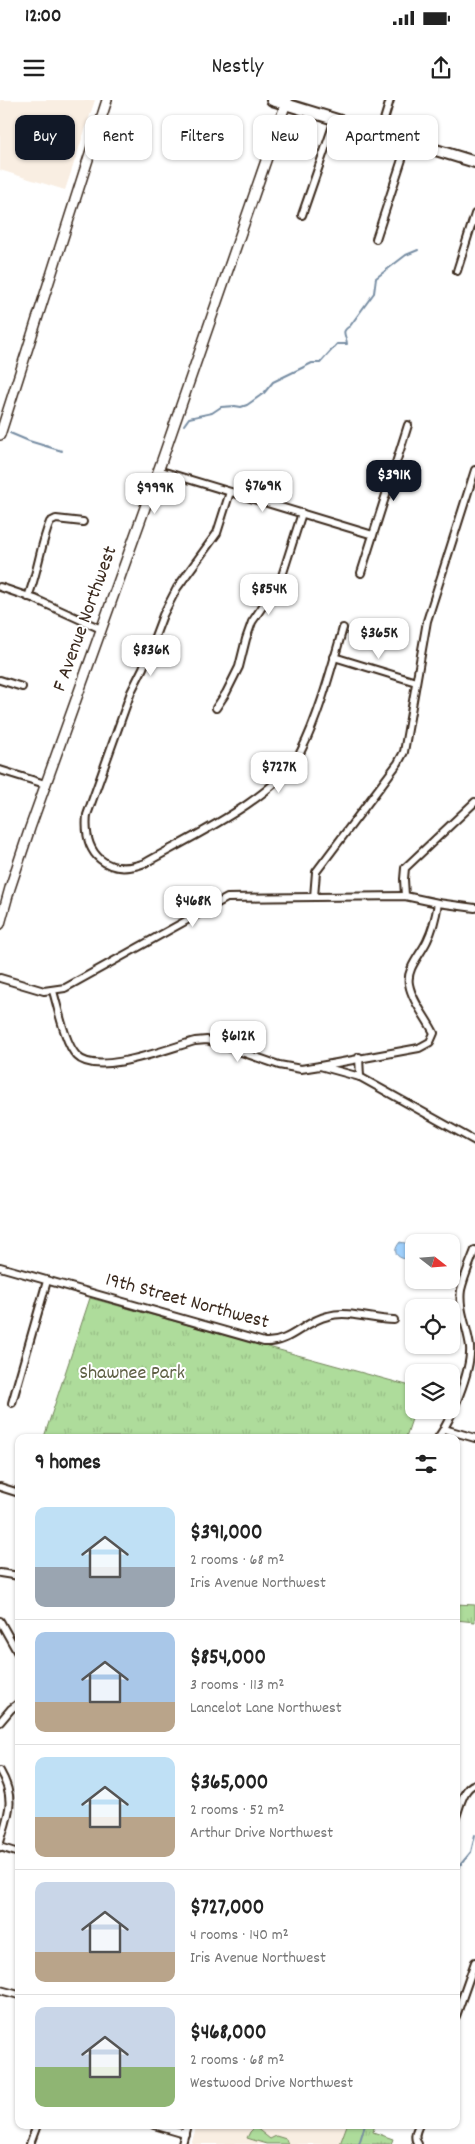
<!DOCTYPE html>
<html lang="en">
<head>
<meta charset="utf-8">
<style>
  :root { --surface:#fff; --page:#f2f2f2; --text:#222; --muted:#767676; --line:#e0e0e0; --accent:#111827 }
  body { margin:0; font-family:Dekko,sans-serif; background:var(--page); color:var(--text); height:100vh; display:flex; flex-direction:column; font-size:19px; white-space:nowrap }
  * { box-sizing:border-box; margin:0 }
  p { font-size:16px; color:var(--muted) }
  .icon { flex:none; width:28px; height:28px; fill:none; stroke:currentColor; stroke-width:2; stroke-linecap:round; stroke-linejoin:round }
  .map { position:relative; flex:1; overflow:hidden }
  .details { position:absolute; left:15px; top:1334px; width:445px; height:695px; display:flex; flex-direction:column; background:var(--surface); border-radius:10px; box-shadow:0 1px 4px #0004 }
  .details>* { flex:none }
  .banner { position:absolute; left:15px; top:15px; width:445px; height:45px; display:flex; gap:10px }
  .needle { width:32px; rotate:107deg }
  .buttons { position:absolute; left:405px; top:1134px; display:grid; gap:10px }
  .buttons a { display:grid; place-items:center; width:55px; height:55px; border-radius:10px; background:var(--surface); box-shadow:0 1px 4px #0004; font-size:25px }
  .price { position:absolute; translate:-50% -42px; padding:0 11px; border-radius:10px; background:#fff; color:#222; font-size:16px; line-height:32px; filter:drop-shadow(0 1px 2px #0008) }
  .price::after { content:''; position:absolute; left:50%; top:30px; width:15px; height:11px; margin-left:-8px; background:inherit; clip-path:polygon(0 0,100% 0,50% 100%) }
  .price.active { background:var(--accent); color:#fff }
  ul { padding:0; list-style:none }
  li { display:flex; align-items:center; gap:15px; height:125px; padding:0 20px }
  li+li { border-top:1px solid var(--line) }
  li span { display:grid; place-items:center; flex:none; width:140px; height:100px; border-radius:10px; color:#555 }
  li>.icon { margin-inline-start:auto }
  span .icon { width:60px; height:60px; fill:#fffc; stroke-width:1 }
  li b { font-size:21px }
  h2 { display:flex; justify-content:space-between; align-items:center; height:60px; padding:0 20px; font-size:21px }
  .chip { padding:0 18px; border-radius:10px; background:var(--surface); box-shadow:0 1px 4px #0004; font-size:18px; line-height:45px }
  .chip.active { background:var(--accent); color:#fff }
  .status { display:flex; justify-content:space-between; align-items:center; height:35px; padding:0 25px; background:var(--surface); direction:ltr }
  .status svg { height:14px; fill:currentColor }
  header { display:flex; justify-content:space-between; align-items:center; height:65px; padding:0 20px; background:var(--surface); font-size:22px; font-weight:600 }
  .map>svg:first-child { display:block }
</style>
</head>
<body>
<div class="status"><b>12:00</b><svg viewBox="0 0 49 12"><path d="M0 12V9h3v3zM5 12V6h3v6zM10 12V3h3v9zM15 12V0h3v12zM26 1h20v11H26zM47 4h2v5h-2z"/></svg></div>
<header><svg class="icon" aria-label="menu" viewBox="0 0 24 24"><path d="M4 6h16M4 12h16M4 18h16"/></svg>Nestly<svg class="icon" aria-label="share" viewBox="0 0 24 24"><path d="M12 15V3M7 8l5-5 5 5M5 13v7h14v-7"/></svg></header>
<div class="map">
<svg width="475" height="2044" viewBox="0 0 475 2044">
  <defs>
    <pattern id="grass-tufts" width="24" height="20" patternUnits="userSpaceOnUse" patternTransform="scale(1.25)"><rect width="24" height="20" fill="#aedc9b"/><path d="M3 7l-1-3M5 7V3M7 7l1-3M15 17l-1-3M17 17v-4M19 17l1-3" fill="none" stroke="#97bd85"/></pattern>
    <pattern id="water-ripples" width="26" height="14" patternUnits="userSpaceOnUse" patternTransform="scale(1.25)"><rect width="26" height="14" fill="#a0d1fd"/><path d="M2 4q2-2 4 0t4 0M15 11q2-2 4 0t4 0" fill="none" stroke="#8bb4d8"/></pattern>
  </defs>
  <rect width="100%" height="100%" fill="#fff"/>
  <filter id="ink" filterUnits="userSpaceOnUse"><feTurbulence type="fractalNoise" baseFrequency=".02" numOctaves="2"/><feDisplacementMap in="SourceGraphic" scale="10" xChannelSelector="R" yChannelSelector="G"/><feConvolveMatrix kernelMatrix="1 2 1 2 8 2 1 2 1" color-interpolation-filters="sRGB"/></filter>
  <g filter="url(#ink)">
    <!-- built -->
    <g fill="#f9eee2">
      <path d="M0,0H95L65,90L0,70Z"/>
      <path d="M197,2025H347L340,2044H191Z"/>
    </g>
    <!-- grass -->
    <g fill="url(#grass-tufts)" stroke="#74835c">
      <path d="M90,1198L414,1287L415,1310L406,1337H44Z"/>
      <path d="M456,1504L475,1505V1522L456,1520Z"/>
      <path d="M347,2025H375L373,2032L393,2039L391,2044H340Z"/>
      <path d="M255,2027L270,2039L276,2036L286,2039L288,2044H266L247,2038L250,2032Z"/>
    </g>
    <!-- water -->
    <path fill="url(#water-ripples)" stroke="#788ea4" d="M400,1142L414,1145V1160C401,1160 389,1155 400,1142Z"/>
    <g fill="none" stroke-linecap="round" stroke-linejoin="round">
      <!-- stream -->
      <g stroke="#788ea4" stroke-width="2">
        <path d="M184,325L189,318L212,313L221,307L235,306L241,307L247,305L264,293L273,282L312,263H320L337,244H347C346,234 340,232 350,226L374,193L376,178L406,155L418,150"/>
        <path d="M10,333L29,341L62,351"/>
        <path d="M456,1770L471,1752L475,1735"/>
        <path d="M359,2044L365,2025"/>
      </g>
      <!-- street casing -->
      <g stroke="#3b2a1e" stroke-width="10">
        <g id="street">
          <path d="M380,33L390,0"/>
          <path d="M302,115L335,20"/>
          <path d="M376,139L408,41"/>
          <path d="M457,171L475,114"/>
          <path d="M158,370L373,435"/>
          <path d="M230,392L217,433L177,488L163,515L143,568L131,592L87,715C83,755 107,777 145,763C191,737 278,697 301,651C319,616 332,566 343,528"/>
          <path d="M361,473L408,325"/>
          <path d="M0,487L35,499L101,529"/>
          <path d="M28,497C38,472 40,446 50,422L56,419L83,422"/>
          <path d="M334,557L416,582"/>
          <path d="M0,580L22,587"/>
          <path d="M216,608L226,593L239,567L246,539L252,522L281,479L302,413"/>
          <path d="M0,670L45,684"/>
          <path d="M405,796L404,779L405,768L475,702"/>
          <path d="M314,797L316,772L398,663L404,652L427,521L475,370"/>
          <path d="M438,803L475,808"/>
          <path d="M0,878L44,891L65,888L227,798L405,796L438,803C436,816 433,829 427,841C421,854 406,869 409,884C412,901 426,917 434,933L430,942L419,948L320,966"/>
          <path d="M53,891C58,908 65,944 77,956C97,977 169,948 195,941L207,940L279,965L301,969L320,966L360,977L475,1041"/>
          <path d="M359,957L360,977"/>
          <path d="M0,1167L264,1242C290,1244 304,1221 328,1216C349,1210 372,1220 394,1220"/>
          <path d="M12,1303L47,1181"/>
          <path d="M444,1329L475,1338"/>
          <path d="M438,1338C451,1320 472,1269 470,1247C468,1229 458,1209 461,1190C464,1177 470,1163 475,1150"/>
          <path d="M0,1387L19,1393"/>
          <path d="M0,1473L19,1476"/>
          <path d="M0,1521L19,1555"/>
          <path d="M0,1622L11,1609L19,1603"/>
          <path d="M0,1671C16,1699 9,1713 0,1742"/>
          <path d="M456,1717C460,1706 463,1688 475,1684"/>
          <path d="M0,1747L19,1753"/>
          <path d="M0,1890L19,1895"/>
          <path d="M456,1916L475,1862"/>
          <path d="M154,2025L185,2034"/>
          <path d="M30,2044L37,2025"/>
          <path d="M182,2044L187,2025"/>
          <path d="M418,2044C413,2038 416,2031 419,2025"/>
        </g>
      </g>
      <!-- secondary casing -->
      <g stroke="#3b2a1e" stroke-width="12">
        <g id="secondary">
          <path d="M0,335L107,0"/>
          <path d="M0,824L10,788L30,728L161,363L287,0"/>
        </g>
      </g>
      <!-- primary casing -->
      <g stroke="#3b2a1e" stroke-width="14">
        <path id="primary" d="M272,0L475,62"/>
      </g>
      <!-- street -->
      <use href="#street" stroke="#fff" stroke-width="6"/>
      <!-- secondary -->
      <use href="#secondary" stroke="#fff" stroke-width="9"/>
      <!-- primary -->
      <use href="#primary" stroke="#fff" stroke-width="10"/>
    </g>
  </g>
  <g text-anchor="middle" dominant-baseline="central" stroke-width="4" stroke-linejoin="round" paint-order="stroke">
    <!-- street labels -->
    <g font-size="20" fill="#3b2a1e" stroke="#fff">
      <text transform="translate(86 519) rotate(-70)">F Avenue Northwest</text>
      <text transform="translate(187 1202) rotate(15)">19th Street Northwest</text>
    </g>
    <!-- park labels -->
    <g font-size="20" fill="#5e5f44" stroke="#fff">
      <text x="132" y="1274">Shawnee Park</text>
    </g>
  </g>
</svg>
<div class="buttons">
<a><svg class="needle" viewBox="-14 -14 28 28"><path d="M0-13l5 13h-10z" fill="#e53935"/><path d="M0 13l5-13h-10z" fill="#767676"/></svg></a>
<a><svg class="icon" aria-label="locate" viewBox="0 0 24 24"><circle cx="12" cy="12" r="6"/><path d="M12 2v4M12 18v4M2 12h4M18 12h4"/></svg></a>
<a><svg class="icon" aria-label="layers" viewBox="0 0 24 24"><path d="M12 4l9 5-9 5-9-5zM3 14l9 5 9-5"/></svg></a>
</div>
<b class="price active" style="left:394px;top:402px">$391K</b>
<b class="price" style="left:263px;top:413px">$769K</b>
<b class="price" style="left:155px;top:415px">$999K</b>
<b class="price" style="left:269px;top:516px">$854K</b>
<b class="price" style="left:379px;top:560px">$365K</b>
<b class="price" style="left:151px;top:577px">$836K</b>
<b class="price" style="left:279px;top:694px">$727K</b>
<b class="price" style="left:193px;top:828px">$468K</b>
<b class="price" style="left:238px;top:963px">$612K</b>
<div class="banner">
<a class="chip active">Buy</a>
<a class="chip">Rent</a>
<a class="chip">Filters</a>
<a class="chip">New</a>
<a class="chip">Apartment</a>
</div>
<section class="details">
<h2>9 homes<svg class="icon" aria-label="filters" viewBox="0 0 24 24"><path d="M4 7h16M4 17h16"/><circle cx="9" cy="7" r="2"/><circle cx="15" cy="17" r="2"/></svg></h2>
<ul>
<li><span style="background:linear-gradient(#bfe0f5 60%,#9aa5b1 0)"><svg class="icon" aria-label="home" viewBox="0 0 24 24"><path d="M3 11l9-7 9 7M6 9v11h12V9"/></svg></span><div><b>$391,000</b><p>2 rooms · 68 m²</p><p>Iris Avenue Northwest</p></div></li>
<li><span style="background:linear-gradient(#a9c7e8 70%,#b9a48a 0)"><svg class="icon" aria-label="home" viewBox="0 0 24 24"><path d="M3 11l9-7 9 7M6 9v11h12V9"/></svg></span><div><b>$854,000</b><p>3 rooms · 113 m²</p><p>Lancelot Lane Northwest</p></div></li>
<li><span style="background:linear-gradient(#bfe0f5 60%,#b9a48a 0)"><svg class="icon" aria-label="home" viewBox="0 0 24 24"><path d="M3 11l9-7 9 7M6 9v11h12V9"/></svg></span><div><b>$365,000</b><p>2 rooms · 52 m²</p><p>Arthur Drive Northwest</p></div></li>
<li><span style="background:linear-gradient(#c9d6e8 70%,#b9a48a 0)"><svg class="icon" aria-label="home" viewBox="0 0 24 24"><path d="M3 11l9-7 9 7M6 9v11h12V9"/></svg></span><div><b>$727,000</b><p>4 rooms · 140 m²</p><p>Iris Avenue Northwest</p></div></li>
<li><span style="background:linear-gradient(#c9d6e8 60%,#8fb573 0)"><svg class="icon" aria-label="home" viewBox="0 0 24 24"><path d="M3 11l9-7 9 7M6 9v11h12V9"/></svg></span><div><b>$468,000</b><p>2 rooms · 68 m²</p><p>Westwood Drive Northwest</p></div></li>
</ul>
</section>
</div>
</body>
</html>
